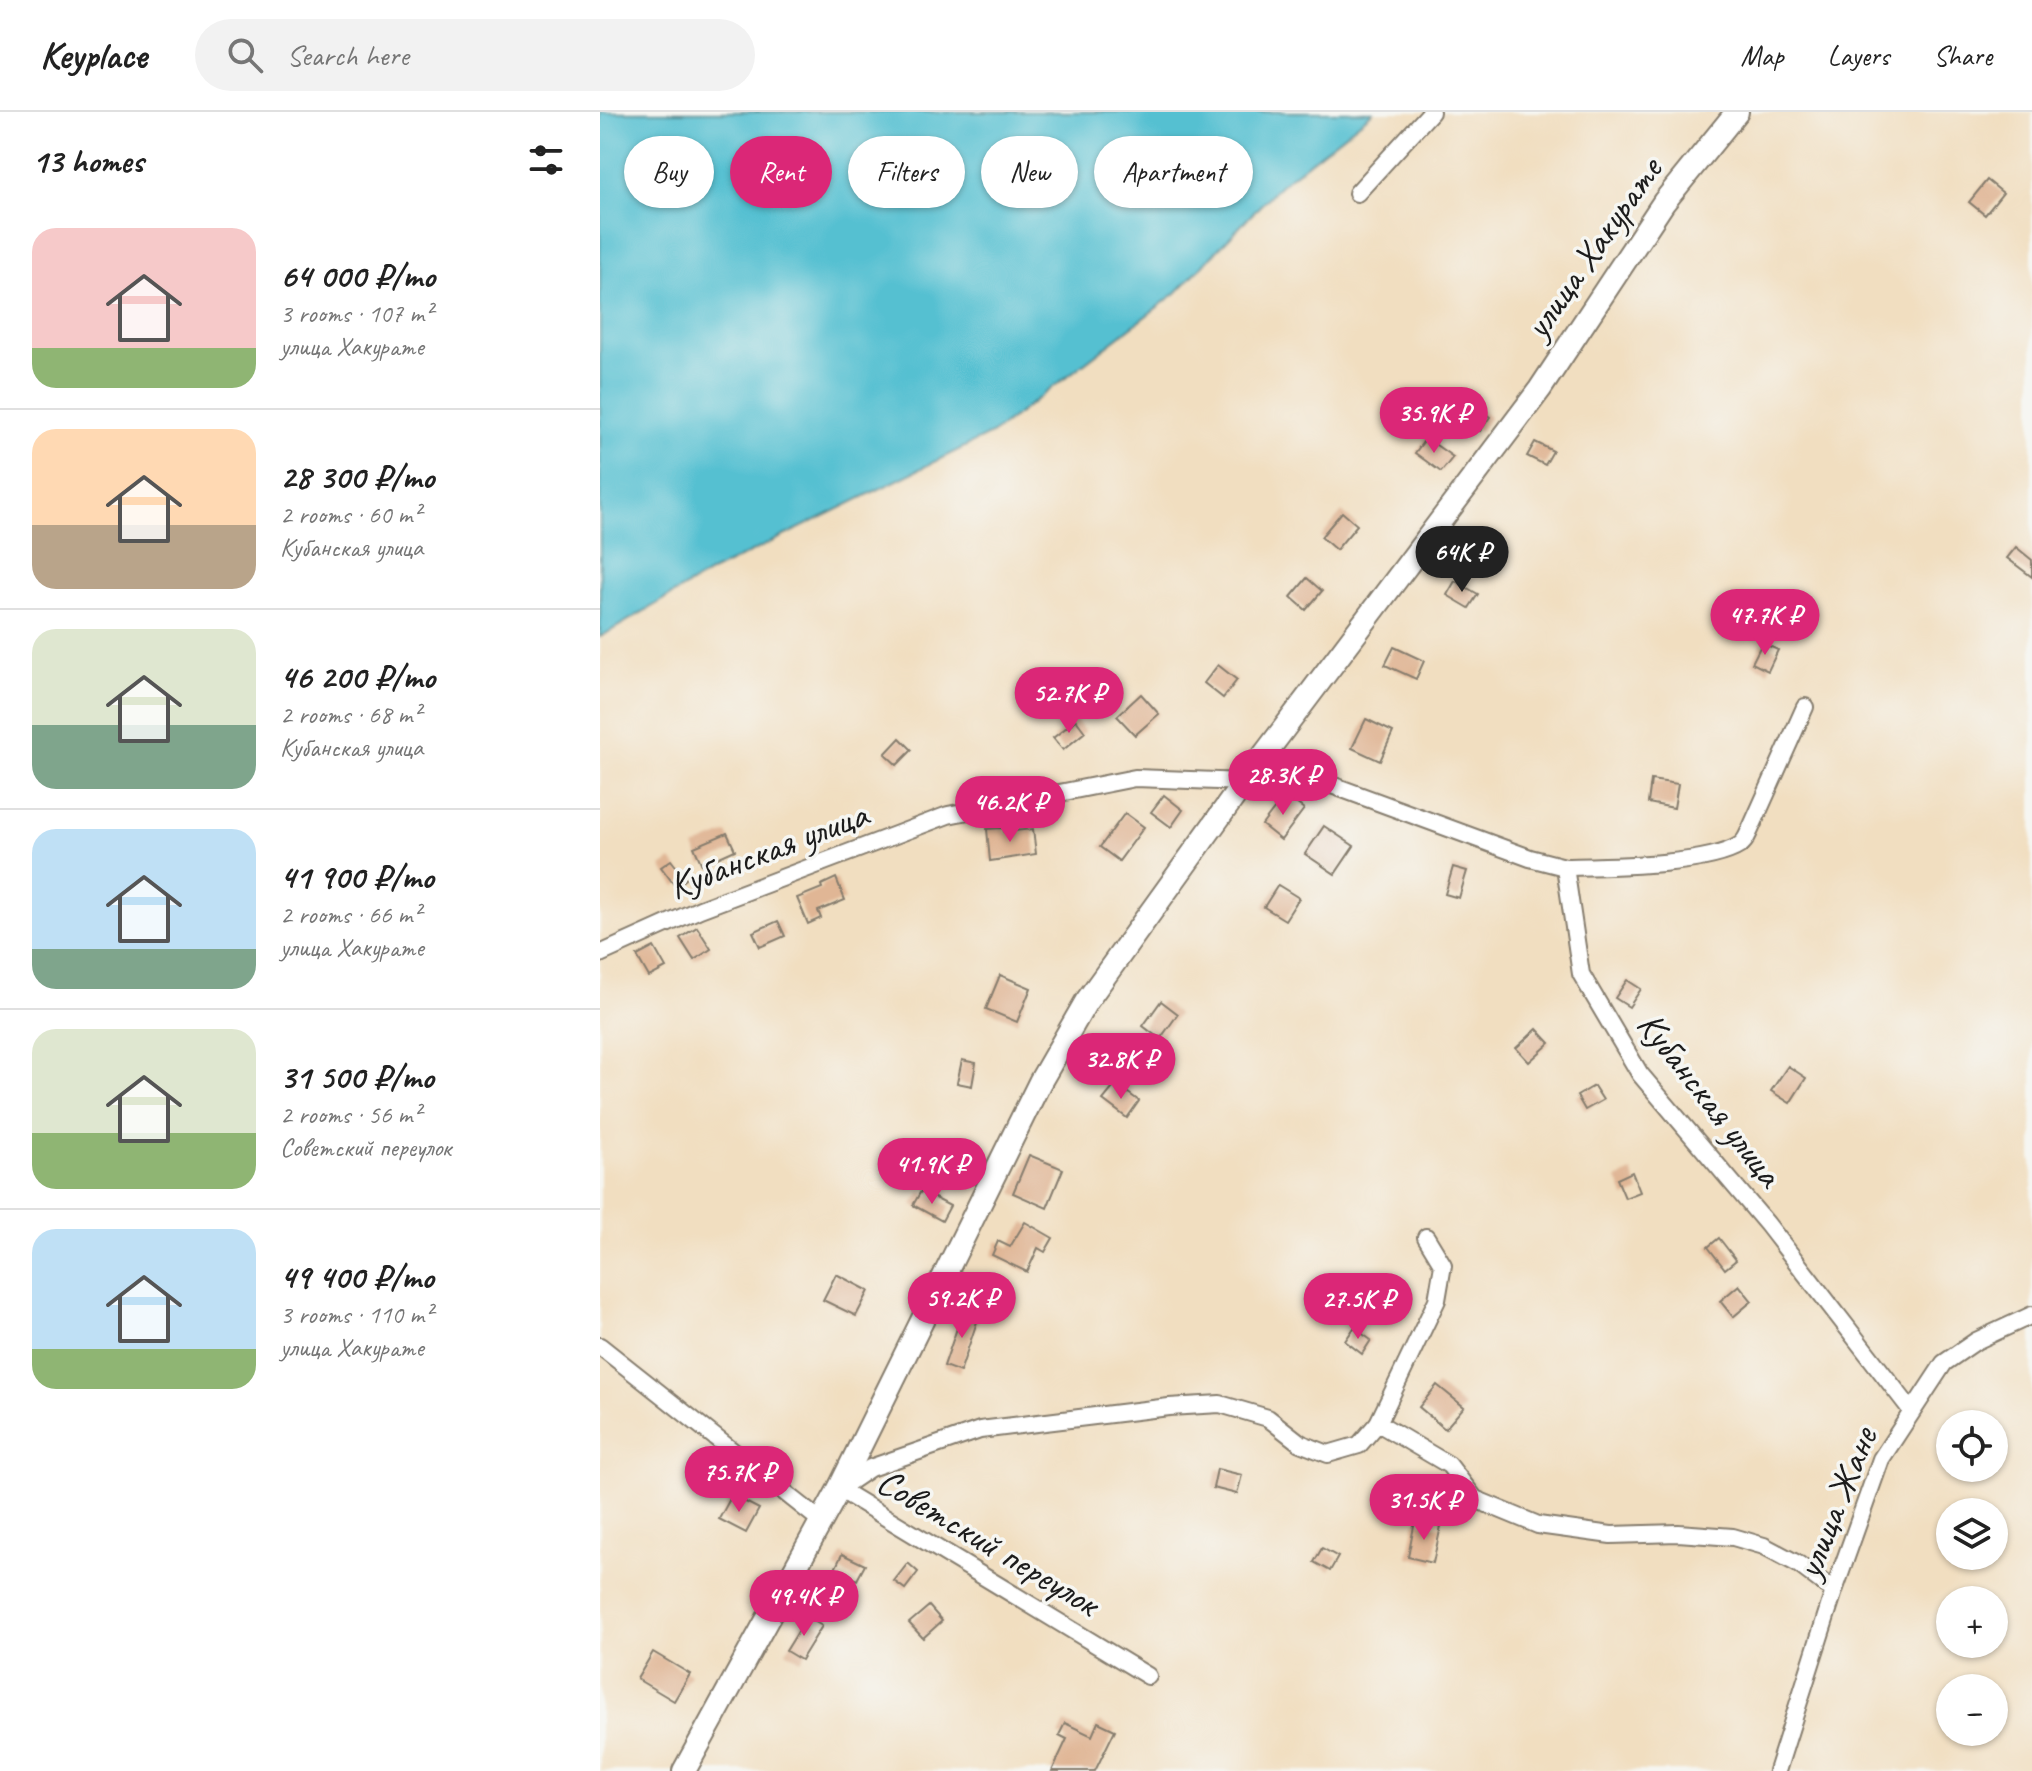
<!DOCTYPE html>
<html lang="en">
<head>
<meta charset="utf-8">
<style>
  :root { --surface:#fff; --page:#f2f2f2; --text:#222; --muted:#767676; --line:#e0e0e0; --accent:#db2777 }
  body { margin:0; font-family:Caveat,sans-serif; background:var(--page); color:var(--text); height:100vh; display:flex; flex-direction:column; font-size:30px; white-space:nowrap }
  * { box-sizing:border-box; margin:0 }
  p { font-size:26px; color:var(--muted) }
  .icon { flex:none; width:44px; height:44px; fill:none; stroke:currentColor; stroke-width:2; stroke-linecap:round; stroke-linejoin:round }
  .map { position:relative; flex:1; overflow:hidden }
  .panel { display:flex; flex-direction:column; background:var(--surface); width:600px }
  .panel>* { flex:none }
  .banner { position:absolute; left:24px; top:24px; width:760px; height:72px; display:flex; gap:16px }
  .buttons { position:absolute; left:1336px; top:1298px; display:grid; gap:16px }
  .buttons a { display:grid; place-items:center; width:72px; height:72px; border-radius:50%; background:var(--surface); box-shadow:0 2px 6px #0004; font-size:40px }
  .price { position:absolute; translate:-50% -68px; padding:0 18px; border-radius:28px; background:var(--accent); color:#fff; font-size:26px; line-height:52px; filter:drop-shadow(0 2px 4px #0008) }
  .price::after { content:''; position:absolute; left:50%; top:48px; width:24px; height:18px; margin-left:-12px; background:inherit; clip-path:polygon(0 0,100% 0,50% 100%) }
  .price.selected { background:#222; color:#fff }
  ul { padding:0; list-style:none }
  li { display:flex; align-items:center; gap:24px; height:200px; padding:0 32px }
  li+li { border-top:2px solid var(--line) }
  li span { display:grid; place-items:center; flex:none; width:224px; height:160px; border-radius:24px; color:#555 }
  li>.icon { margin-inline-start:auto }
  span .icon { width:96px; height:96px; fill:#fffc; stroke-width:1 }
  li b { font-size:34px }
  h2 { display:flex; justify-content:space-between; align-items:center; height:96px; padding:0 32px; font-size:34px }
  .chip { padding:0 28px; border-radius:36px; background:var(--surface); box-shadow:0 2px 6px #0004; font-size:28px; line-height:72px }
  .chip.selected { background:var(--accent); color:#fff }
  header { display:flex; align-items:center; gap:48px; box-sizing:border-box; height:112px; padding:0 40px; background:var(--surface); border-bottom:2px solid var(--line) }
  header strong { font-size:38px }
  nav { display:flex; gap:44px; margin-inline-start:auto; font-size:28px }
  .search { width:560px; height:72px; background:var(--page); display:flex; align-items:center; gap:20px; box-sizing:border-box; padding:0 28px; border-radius:44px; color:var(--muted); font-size:30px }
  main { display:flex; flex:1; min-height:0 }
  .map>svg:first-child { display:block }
</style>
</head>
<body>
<header>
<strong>Keyplace</strong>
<div class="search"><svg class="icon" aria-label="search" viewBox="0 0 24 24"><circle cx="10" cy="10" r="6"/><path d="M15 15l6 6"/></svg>Search here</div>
<nav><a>Map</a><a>Layers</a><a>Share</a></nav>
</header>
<main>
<section class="panel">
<h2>13 homes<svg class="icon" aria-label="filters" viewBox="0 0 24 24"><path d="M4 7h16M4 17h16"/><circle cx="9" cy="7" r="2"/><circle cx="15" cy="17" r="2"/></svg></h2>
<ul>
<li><span style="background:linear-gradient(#f6c9c9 75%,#8fb573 0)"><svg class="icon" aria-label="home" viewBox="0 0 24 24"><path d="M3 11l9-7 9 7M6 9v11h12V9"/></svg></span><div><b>64 000 ₽/mo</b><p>3 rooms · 107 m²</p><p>улица Хакурате</p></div></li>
<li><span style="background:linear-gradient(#ffd9b3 60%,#b9a48a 0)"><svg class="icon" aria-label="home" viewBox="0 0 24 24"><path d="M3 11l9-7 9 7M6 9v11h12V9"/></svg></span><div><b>28 300 ₽/mo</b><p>2 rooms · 60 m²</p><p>Кубанская улица</p></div></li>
<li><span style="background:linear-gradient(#dfe7d0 60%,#7fa58c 0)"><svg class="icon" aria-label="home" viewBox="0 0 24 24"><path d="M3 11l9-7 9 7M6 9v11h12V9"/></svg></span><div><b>46 200 ₽/mo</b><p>2 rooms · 68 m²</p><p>Кубанская улица</p></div></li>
<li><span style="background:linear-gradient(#bfe0f5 75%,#7fa58c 0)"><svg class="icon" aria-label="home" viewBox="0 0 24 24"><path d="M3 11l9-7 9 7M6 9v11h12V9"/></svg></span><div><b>41 900 ₽/mo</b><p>2 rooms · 66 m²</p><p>улица Хакурате</p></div></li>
<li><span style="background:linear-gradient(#dfe7d0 65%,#8fb573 0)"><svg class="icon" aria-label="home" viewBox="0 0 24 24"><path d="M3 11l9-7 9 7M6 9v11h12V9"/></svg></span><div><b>31 500 ₽/mo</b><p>2 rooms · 56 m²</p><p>Советский переулок</p></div></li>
<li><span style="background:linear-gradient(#bfe0f5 75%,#8fb573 0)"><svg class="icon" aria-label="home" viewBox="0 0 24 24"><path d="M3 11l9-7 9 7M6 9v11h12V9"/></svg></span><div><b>49 400 ₽/mo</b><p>3 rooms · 110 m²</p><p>улица Хакурате</p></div></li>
</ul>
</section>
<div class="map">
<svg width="1432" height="1659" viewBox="0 0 1432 1659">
  <rect width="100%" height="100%" fill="#f6f6f2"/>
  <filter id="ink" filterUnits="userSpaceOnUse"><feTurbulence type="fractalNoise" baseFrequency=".0125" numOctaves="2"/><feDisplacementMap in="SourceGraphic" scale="16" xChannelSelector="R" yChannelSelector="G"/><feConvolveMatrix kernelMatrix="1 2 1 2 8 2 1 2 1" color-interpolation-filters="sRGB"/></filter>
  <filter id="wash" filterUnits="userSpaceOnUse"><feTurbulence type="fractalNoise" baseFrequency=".006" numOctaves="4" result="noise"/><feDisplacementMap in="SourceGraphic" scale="32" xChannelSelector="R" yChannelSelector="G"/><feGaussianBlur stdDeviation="1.8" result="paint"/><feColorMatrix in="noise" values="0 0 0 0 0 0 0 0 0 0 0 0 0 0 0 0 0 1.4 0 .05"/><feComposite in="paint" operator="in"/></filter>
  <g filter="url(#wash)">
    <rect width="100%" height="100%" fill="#f1dec0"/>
    <!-- water -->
    <path fill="#55c0d1" stroke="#386e76" stroke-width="2" d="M0,0H773L680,73L576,181L393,321L113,459L0,525Z"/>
    <g id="blocks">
      <!-- building -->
      <g fill="#e0b695">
        <path d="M1387,68L1403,81L1385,103L1369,90Z"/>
        <path d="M867,288L890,305L880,319L857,302Z"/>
        <path d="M826,326L853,345L841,360L815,341Z"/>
        <path d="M935,330L953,339L945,353L927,344Z"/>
        <path d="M742,400L757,413L736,438L721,425Z"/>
        <path d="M1416,435L1432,448V465L1407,446Z"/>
        <path d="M707,466L722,479L706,498L691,485Z"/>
        <path d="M855,469L878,482L869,496L847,483Z"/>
        <path d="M1162,531L1178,538L1168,559L1152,551Z"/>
        <path d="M794,535L824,549L816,567L785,553Z"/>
        <path d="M618,553L637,568L623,586L604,571Z"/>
        <path d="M541,582L559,602L535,623L517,604Z"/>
        <path d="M766,607L793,620L780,649L752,636Z"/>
        <path d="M476,608L485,620L463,638L453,626Z"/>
        <path d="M300,626L312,638L297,653L285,642Z"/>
        <path d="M1051,668L1078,672L1074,696L1048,691Z"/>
        <path d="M564,683L583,698L571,715L551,700Z"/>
        <path d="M685,683L704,697L681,728L662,713Z"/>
        <path d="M525,701L544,715L519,749L500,735Z"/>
        <path d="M724,714L754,734L735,762L705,742Z"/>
        <path d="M404,716V720L433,717L436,742L390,749L387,717Z"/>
        <path d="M127,721L135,738L102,753L94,735Z"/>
        <path d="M71,748L86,767L76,775L61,755Z"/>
        <path d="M853,755L867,759L859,786L845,782Z"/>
        <path d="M236,766L245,788L218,799L221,806L208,812L197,786L222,776L221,773Z"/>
        <path d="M678,773L699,786L685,808L664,795Z"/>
        <path d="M178,809L185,824L160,835L153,820Z"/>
        <path d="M97,815L111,837L94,848L80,826Z"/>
        <path d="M54,835L66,856L49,865L37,844Z"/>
        <path d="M400,863L431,876L417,910L386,897Z"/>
        <path d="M1027,868L1041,877L1029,895L1015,886Z"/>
        <path d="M561,889L578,902L560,927L543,914Z"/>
        <path d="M937,917L950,931L929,950L916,936Z"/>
        <path d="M362,948L376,951L372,974L357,971Z"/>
        <path d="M1188,954L1206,966L1190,991L1171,979Z"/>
        <path d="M516,972L539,989L527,1006L503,988Z"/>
        <path d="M994,974L1003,988L985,998L977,984Z"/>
        <path d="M429,1043L463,1057L447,1096L413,1081Z"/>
        <path d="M1032,1060L1040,1080L1025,1086L1017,1067Z"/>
        <path d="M321,1079L350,1094L342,1109L313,1093Z"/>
        <path d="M425,1110L453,1126L445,1140L438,1136L427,1160L392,1143L398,1129L410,1135Z"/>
        <path d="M1119,1126L1136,1148L1125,1157L1108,1135Z"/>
        <path d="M236,1162L269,1179L256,1204L223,1188Z"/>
        <path d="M1139,1173L1152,1189L1133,1205L1120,1189Z"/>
        <path d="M364,1196L380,1201L360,1260L344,1254Z"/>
        <path d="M754,1216L771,1228L762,1242L745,1229Z"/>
        <path d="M837,1273L864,1295L845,1317L819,1295Z"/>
        <path d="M617,1357L642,1363L637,1382L613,1376Z"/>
        <path d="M132,1383L159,1397L146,1421L119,1407Z"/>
        <path d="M815,1409L841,1414L833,1451L808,1445Z"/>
        <path d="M722,1436L738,1445L730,1459L714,1450Z"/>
        <path d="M242,1442L265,1453L257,1468L235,1457Z"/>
        <path d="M308,1451L318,1460L305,1477L294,1469Z"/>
        <path d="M329,1494L342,1509L323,1526L309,1511Z"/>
        <path d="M207,1505L222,1514L201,1548L186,1539Z"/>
        <path d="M53,1540L90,1562L74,1589L37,1567Z"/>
        <path d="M498,1610L515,1618L495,1659H452L467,1627L459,1623L465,1611L492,1624Z"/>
      </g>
    </g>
  </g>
  <g filter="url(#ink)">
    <use href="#blocks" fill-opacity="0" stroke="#867d6e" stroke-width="2"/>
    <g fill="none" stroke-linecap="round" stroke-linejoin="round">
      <!-- street casing -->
      <g stroke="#867d6e" stroke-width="20">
        <g id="street">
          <path d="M757,81L831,0"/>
          <path d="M661,647L930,746L965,755L981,862L1040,962L1167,1112L1311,1298"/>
          <path d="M965,755C1006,754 1108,754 1140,733C1146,729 1147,724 1150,718L1205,595"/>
          <path d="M0,842L100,797L348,703L535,666L645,670"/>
          <path d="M0,1234L221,1409"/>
          <path d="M778,1311L849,1353L875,1387L938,1413L1011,1423L1078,1421L1133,1425L1164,1434L1198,1452L1234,1479"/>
          <path d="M548,1564L239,1377L270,1356L380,1318L569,1295L620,1292L668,1306L700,1331L728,1342L759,1333L778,1311L837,1188L843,1153L826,1125"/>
          <path d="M1177,1659L1234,1479L1281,1347L1344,1251L1376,1229L1432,1203"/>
        </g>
      </g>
      <!-- secondary casing -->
      <g stroke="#867d6e" stroke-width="26">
        <path id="secondary" d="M84,1659L239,1377L440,970L486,890L661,647L940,277L1064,90L1137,0"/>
      </g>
      <!-- street -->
      <use href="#street" stroke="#fff" stroke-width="16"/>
      <!-- secondary -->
      <use href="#secondary" stroke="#fff" stroke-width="22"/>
    </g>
  </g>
  <g text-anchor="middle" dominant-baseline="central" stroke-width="7" stroke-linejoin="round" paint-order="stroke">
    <!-- street labels -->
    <g font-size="38" fill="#1c1c1c" stroke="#f6f6f2">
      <text transform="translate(993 136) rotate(-55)">улица Хакурате</text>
      <text transform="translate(168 738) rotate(-21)">Кубанская улица</text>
      <text transform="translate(1110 987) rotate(52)">Кубанская улица</text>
      <text transform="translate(1236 1391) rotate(-68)">улица Жане</text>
      <text transform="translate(388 1430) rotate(31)">Советский переулок</text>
    </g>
  </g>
</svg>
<div class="buttons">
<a><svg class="icon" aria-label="locate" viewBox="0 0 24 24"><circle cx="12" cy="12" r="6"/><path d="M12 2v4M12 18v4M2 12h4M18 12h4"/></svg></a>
<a><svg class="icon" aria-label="layers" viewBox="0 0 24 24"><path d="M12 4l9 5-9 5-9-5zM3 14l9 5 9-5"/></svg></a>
<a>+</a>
<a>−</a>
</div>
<b class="price" style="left:834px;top:343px">35.9K ₽</b>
<b class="price selected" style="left:862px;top:482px">64K ₽</b>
<b class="price" style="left:1165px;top:545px">47.7K ₽</b>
<b class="price" style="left:469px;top:623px">52.7K ₽</b>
<b class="price" style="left:683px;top:705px">28.3K ₽</b>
<b class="price" style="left:410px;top:732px">46.2K ₽</b>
<b class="price" style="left:521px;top:989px">32.8K ₽</b>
<b class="price" style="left:332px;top:1094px">41.9K ₽</b>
<b class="price" style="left:362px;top:1228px">59.2K ₽</b>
<b class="price" style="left:758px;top:1229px">27.5K ₽</b>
<b class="price" style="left:139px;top:1402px">75.7K ₽</b>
<b class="price" style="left:824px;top:1430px">31.5K ₽</b>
<b class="price" style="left:204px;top:1526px">49.4K ₽</b>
<div class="banner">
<a class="chip">Buy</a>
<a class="chip selected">Rent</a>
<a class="chip">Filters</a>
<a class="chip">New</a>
<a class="chip">Apartment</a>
</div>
</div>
</main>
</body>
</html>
